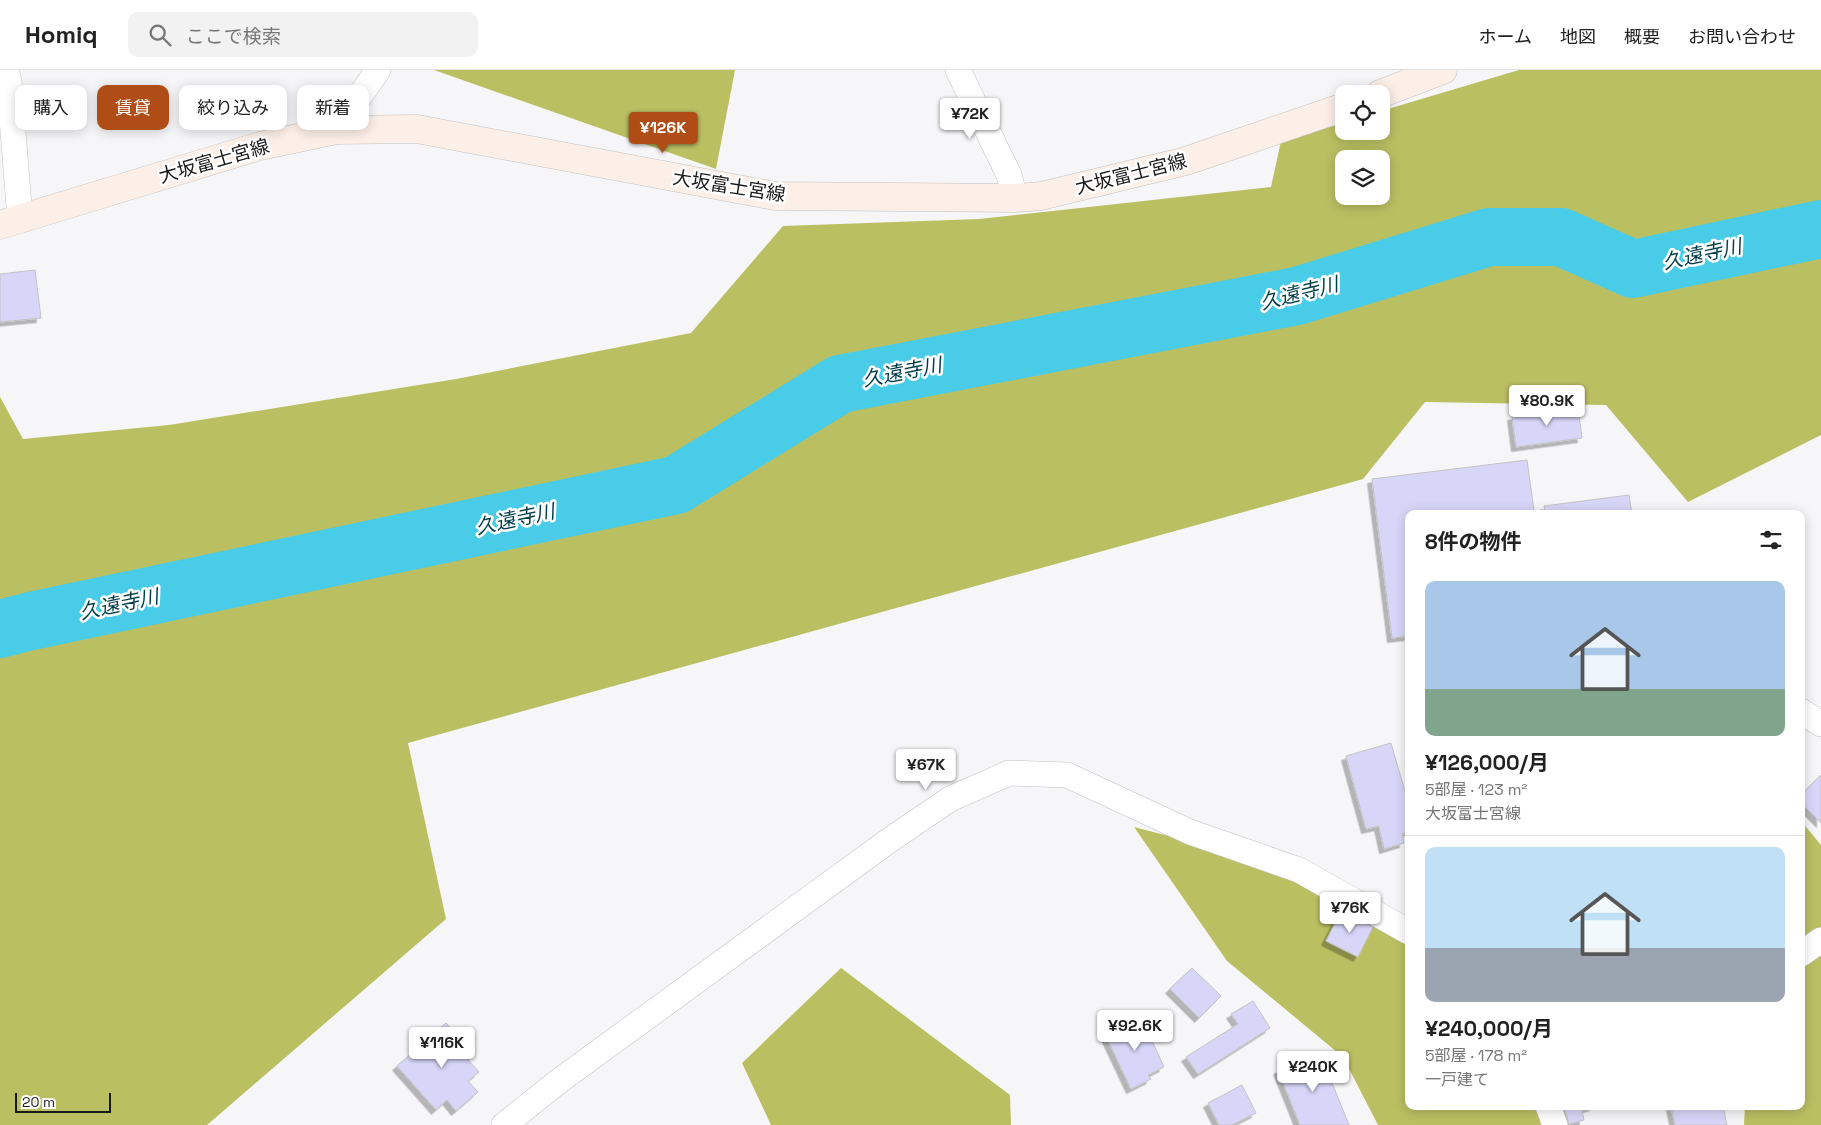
<!DOCTYPE html>
<html lang="ja">
<head>
<meta charset="utf-8">
<style>
  :root { --surface:#fff; --page:#f2f2f2; --text:#222; --muted:#767676; --line:#e0e0e0; --accent:#b04d17 }
  body { margin:0; font-family:"Space Grotesk","Noto Sans JP",sans-serif; background:var(--page); color:var(--text); height:100vh; display:flex; flex-direction:column; font-size:19px; white-space:nowrap }
  * { box-sizing:border-box; margin:0 }
  p { font-size:16px; color:var(--muted) }
  .icon { flex:none; width:28px; height:28px; fill:none; stroke:currentColor; stroke-width:2; stroke-linecap:round; stroke-linejoin:round }
  .map { position:relative; flex:1; overflow:hidden }
  .sheet { position:absolute; left:1405px; top:440px; width:400px; height:600px; display:flex; flex-direction:column; background:var(--surface); border-radius:10px; box-shadow:0 2px 12px #0003 }
  .sheet>* { flex:none }
  .banner { position:absolute; left:15px; top:15px; width:475px; height:45px; display:flex; gap:10px }
  .buttons { position:absolute; left:1335px; top:15px; display:grid; gap:10px }
  .buttons a { display:grid; place-items:center; width:55px; height:55px; border-radius:10px; background:var(--surface); box-shadow:0 2px 12px #0003; font-size:25px }
  .scale { position:absolute; left:15px; bottom:12px; width:96px; box-sizing:border-box; padding-left:5px; border:2px solid #191919; border-top:0; font-size:14px; line-height:18px; white-space:nowrap; color:#191919; -webkit-text-stroke:4px #fff; paint-order:stroke }
  .price { position:absolute; translate:-50% -42px; padding:0 11px; border-radius:5px; background:#fff; color:#222; font-size:16px; line-height:32px; filter:drop-shadow(0 1px 2px #0008) }
  .price::after { content:''; position:absolute; left:50%; top:30px; width:15px; height:11px; margin-left:-8px; background:inherit; clip-path:polygon(0 0,100% 0,50% 100%) }
  .price.current { background:var(--accent); color:#fff }
  ul { padding:0; list-style:none }
  li { display:grid; align-content:center; gap:10px; height:265px; padding:0 20px }
  li+li { border-top:1px solid var(--line) }
  li span { display:grid; place-items:center; height:155px; border-radius:10px; color:#555 }
  li>.icon { margin-inline-start:auto }
  span .icon { width:90px; height:90px; fill:#fffc; stroke-width:1 }
  li b { font-size:21px }
  h2 { display:flex; justify-content:space-between; align-items:center; height:60px; padding:0 20px; font-size:21px }
  .tag { padding:0 18px; border-radius:10px; background:var(--surface); box-shadow:0 2px 12px #0003; font-size:18px; line-height:45px }
  .tag.current { background:var(--accent); color:#fff }
  header { display:flex; align-items:center; gap:30px; box-sizing:border-box; height:70px; padding:0 25px; background:var(--surface); border-bottom:1px solid var(--line) }
  header strong { font-size:24px }
  nav { display:flex; gap:28px; margin-inline-start:auto; font-size:18px }
  .search { width:350px; height:45px; background:var(--page); display:flex; align-items:center; gap:12px; box-sizing:border-box; padding:0 18px; border-radius:10px; color:var(--muted); font-size:19px }
  .map>svg:first-child { display:block }
</style>
</head>
<body>
<header>
<strong>Homiq</strong>
<div class="search"><svg class="icon" aria-label="search" viewBox="0 0 24 24"><circle cx="10" cy="10" r="6"/><path d="M15 15l6 6"/></svg>ここで検索</div>
<nav><a>ホーム</a><a>地図</a><a>概要</a><a>お問い合わせ</a></nav>
</header>
<div class="map">
<svg width="1821" height="1055" viewBox="0 0 1821 1055">
  <defs>
    <filter id="shadow"><feDropShadow dx="-4.5" dy="4.5" stdDeviation="0" flood-color="#0004"/></filter>
  </defs>
  <rect width="100%" height="100%" fill="#f6f6f8"/>
  <!-- forest -->
  <g fill="#babf62" fill-rule="evenodd">
    <path d="M434,0H735L716,99Z"/>
    <path d="M1519,0H1821V365L1688,432L1606,335L1425,332L1363,409L408,673L446,849L207,1055H0V327L23,369L169,355L456,309L691,263L783,156L979,149L1271,117L1281,71L1344,53V61H1381V41ZM1344,89H1381V126H1344Z"/>
    <path d="M1801,751L1821,775V1055H1744L1745,1036H1801Z"/>
    <path d="M1134,757L1299,800L1409,866V1036H1547L1555,1055H1378L1343,987L1227,891Z"/>
    <path d="M841,898L1010,1025L1011,1055H771L742,993Z"/>
  </g>
  <g fill="none" stroke-linecap="round" stroke-linejoin="round">
    <!-- river -->
    <path stroke="#49cce8" stroke-width="58" d="M0,559L31,551L676,415L840,314L1297,226L1489,167H1561L1633,199L1821,159"/>
  </g>
  <!-- building -->
  <g fill="#d8d6f8" stroke="#c2c2c3" filter="url(#shadow)">
    <path d="M35,200L41,248L0,252V204Z"/>
    <path d="M1578,338L1582,368L1516,377L1512,346Z"/>
    <path d="M1527,390L1534,441L1509,444H1409V566L1392,568L1372,409Z"/>
    <path d="M1629,425L1632,444H1545L1544,436Z"/>
    <path d="M1391,673L1409,735V762L1402,764L1404,773L1384,779L1379,756L1366,759L1346,686Z"/>
    <path d="M1821,705V753L1801,733V725Z"/>
    <path d="M1341,841L1373,857L1358,887L1326,871Z"/>
    <path d="M1192,898L1221,926L1199,948L1170,919Z"/>
    <path d="M1253,931L1270,958L1198,1004L1186,987L1238,954L1231,944Z"/>
    <path d="M1141,947L1164,997L1148,1005L1151,1009L1131,1019L1105,964Z"/>
    <path d="M446,953L474,984L468,990L479,1002L468,1011L478,1022L456,1041L447,1030L436,1040L397,996Z"/>
    <path d="M1320,983L1349,1055H1300L1278,1000Z"/>
    <path d="M1242,1015L1256,1043L1232,1055H1219L1208,1033Z"/>
    <path d="M1564,1036H1594L1582,1040L1584,1050L1569,1054Z"/>
    <path d="M1671,1036H1723L1727,1055H1675Z"/>
  </g>
  <g fill="none" stroke-linecap="round" stroke-linejoin="round">
    <!-- minor casing -->
    <g stroke="#c1c1c2" stroke-width="26">
      <g id="minor">
        <path d="M6,0L9,11L20,149"/>
        <path d="M958,0L1009,105L1015,128"/>
        <path d="M336,60L378,0"/>
        <path d="M1801,641L1821,654"/>
        <path d="M1801,884L1821,870"/>
        <path d="M1548,1036L1555,1055"/>
        <path d="M504,1055L559,1011L887,772L950,729L1009,703L1067,705L1190,762L1299,800L1409,862"/>
      </g>
    </g>
    <!-- secondary casing -->
    <g stroke="#c1c1c2" stroke-width="29">
      <g id="secondary">
        <path d="M1380,24L1443,0"/>
        <path d="M0,155L260,76L336,60L417,59L775,126L1015,128L1041,126L1186,91L1344,37"/>
      </g>
    </g>
    <!-- minor -->
    <use href="#minor" stroke="#fff" stroke-width="25"/>
    <!-- secondary -->
    <use href="#secondary" stroke="#fcefe7" stroke-width="28"/>
  </g>
  <g text-anchor="middle" dominant-baseline="central" stroke-width="5" stroke-linejoin="round" paint-order="stroke">
    <!-- street labels -->
    <g font-size="19" fill="#191919" stroke="#fff">
      <text transform="translate(214 91) rotate(-16)">大坂富士宮線</text>
      <text transform="translate(1131 104) rotate(-14)">大坂富士宮線</text>
      <text transform="translate(729 116) rotate(9)">大坂富士宮線</text>
    </g>
    <!-- water labels -->
    <g font-size="20" font-style="italic" fill="#003e49" stroke="#fff">
      <text transform="translate(1702 184) rotate(-12)">久遠寺川</text>
      <text transform="translate(1299 223) rotate(-14)">久遠寺川</text>
      <text transform="translate(902 302) rotate(-11)">久遠寺川</text>
      <text transform="translate(515 449) rotate(-12)">久遠寺川</text>
      <text transform="translate(119 534) rotate(-12)">久遠寺川</text>
    </g>
  </g>
</svg>
<div class="buttons">
<a><svg class="icon" aria-label="locate" viewBox="0 0 24 24"><circle cx="12" cy="12" r="6"/><path d="M12 2v4M12 18v4M2 12h4M18 12h4"/></svg></a>
<a><svg class="icon" aria-label="layers" viewBox="0 0 24 24"><path d="M12 4l9 5-9 5-9-5zM3 14l9 5 9-5"/></svg></a>
</div>
<div class="scale">20 m</div>
<b class="price" style="left:970px;top:70px">¥72K</b>
<b class="price current" style="left:663px;top:84px">¥126K</b>
<b class="price" style="left:1547px;top:357px">¥80.9K</b>
<b class="price" style="left:926px;top:721px">¥67K</b>
<b class="price" style="left:1350px;top:864px">¥76K</b>
<b class="price" style="left:1135px;top:982px">¥92.6K</b>
<b class="price" style="left:442px;top:999px">¥116K</b>
<b class="price" style="left:1313px;top:1023px">¥240K</b>
<div class="banner">
<a class="tag">購入</a>
<a class="tag current">賃貸</a>
<a class="tag">絞り込み</a>
<a class="tag">新着</a>
</div>
<section class="sheet">
<h2>8件の物件<svg class="icon" aria-label="filters" viewBox="0 0 24 24"><path d="M4 7h16M4 17h16"/><circle cx="9" cy="7" r="2"/><circle cx="15" cy="17" r="2"/></svg></h2>
<ul>
<li><span style="background:linear-gradient(#a9c7e8 70%,#7fa58c 0)"><svg class="icon" aria-label="home" viewBox="0 0 24 24"><path d="M3 11l9-7 9 7M6 9v11h12V9"/></svg></span><div><b>¥126,000/月</b><p>5部屋 · 123 m²</p><p>大坂富士宮線</p></div></li>
<li><span style="background:linear-gradient(#bfe0f5 65%,#9aa5b1 0)"><svg class="icon" aria-label="home" viewBox="0 0 24 24"><path d="M3 11l9-7 9 7M6 9v11h12V9"/></svg></span><div><b>¥240,000/月</b><p>5部屋 · 178 m²</p><p>一戸建て</p></div></li>
</ul>
</section>
</div>
</body>
</html>
